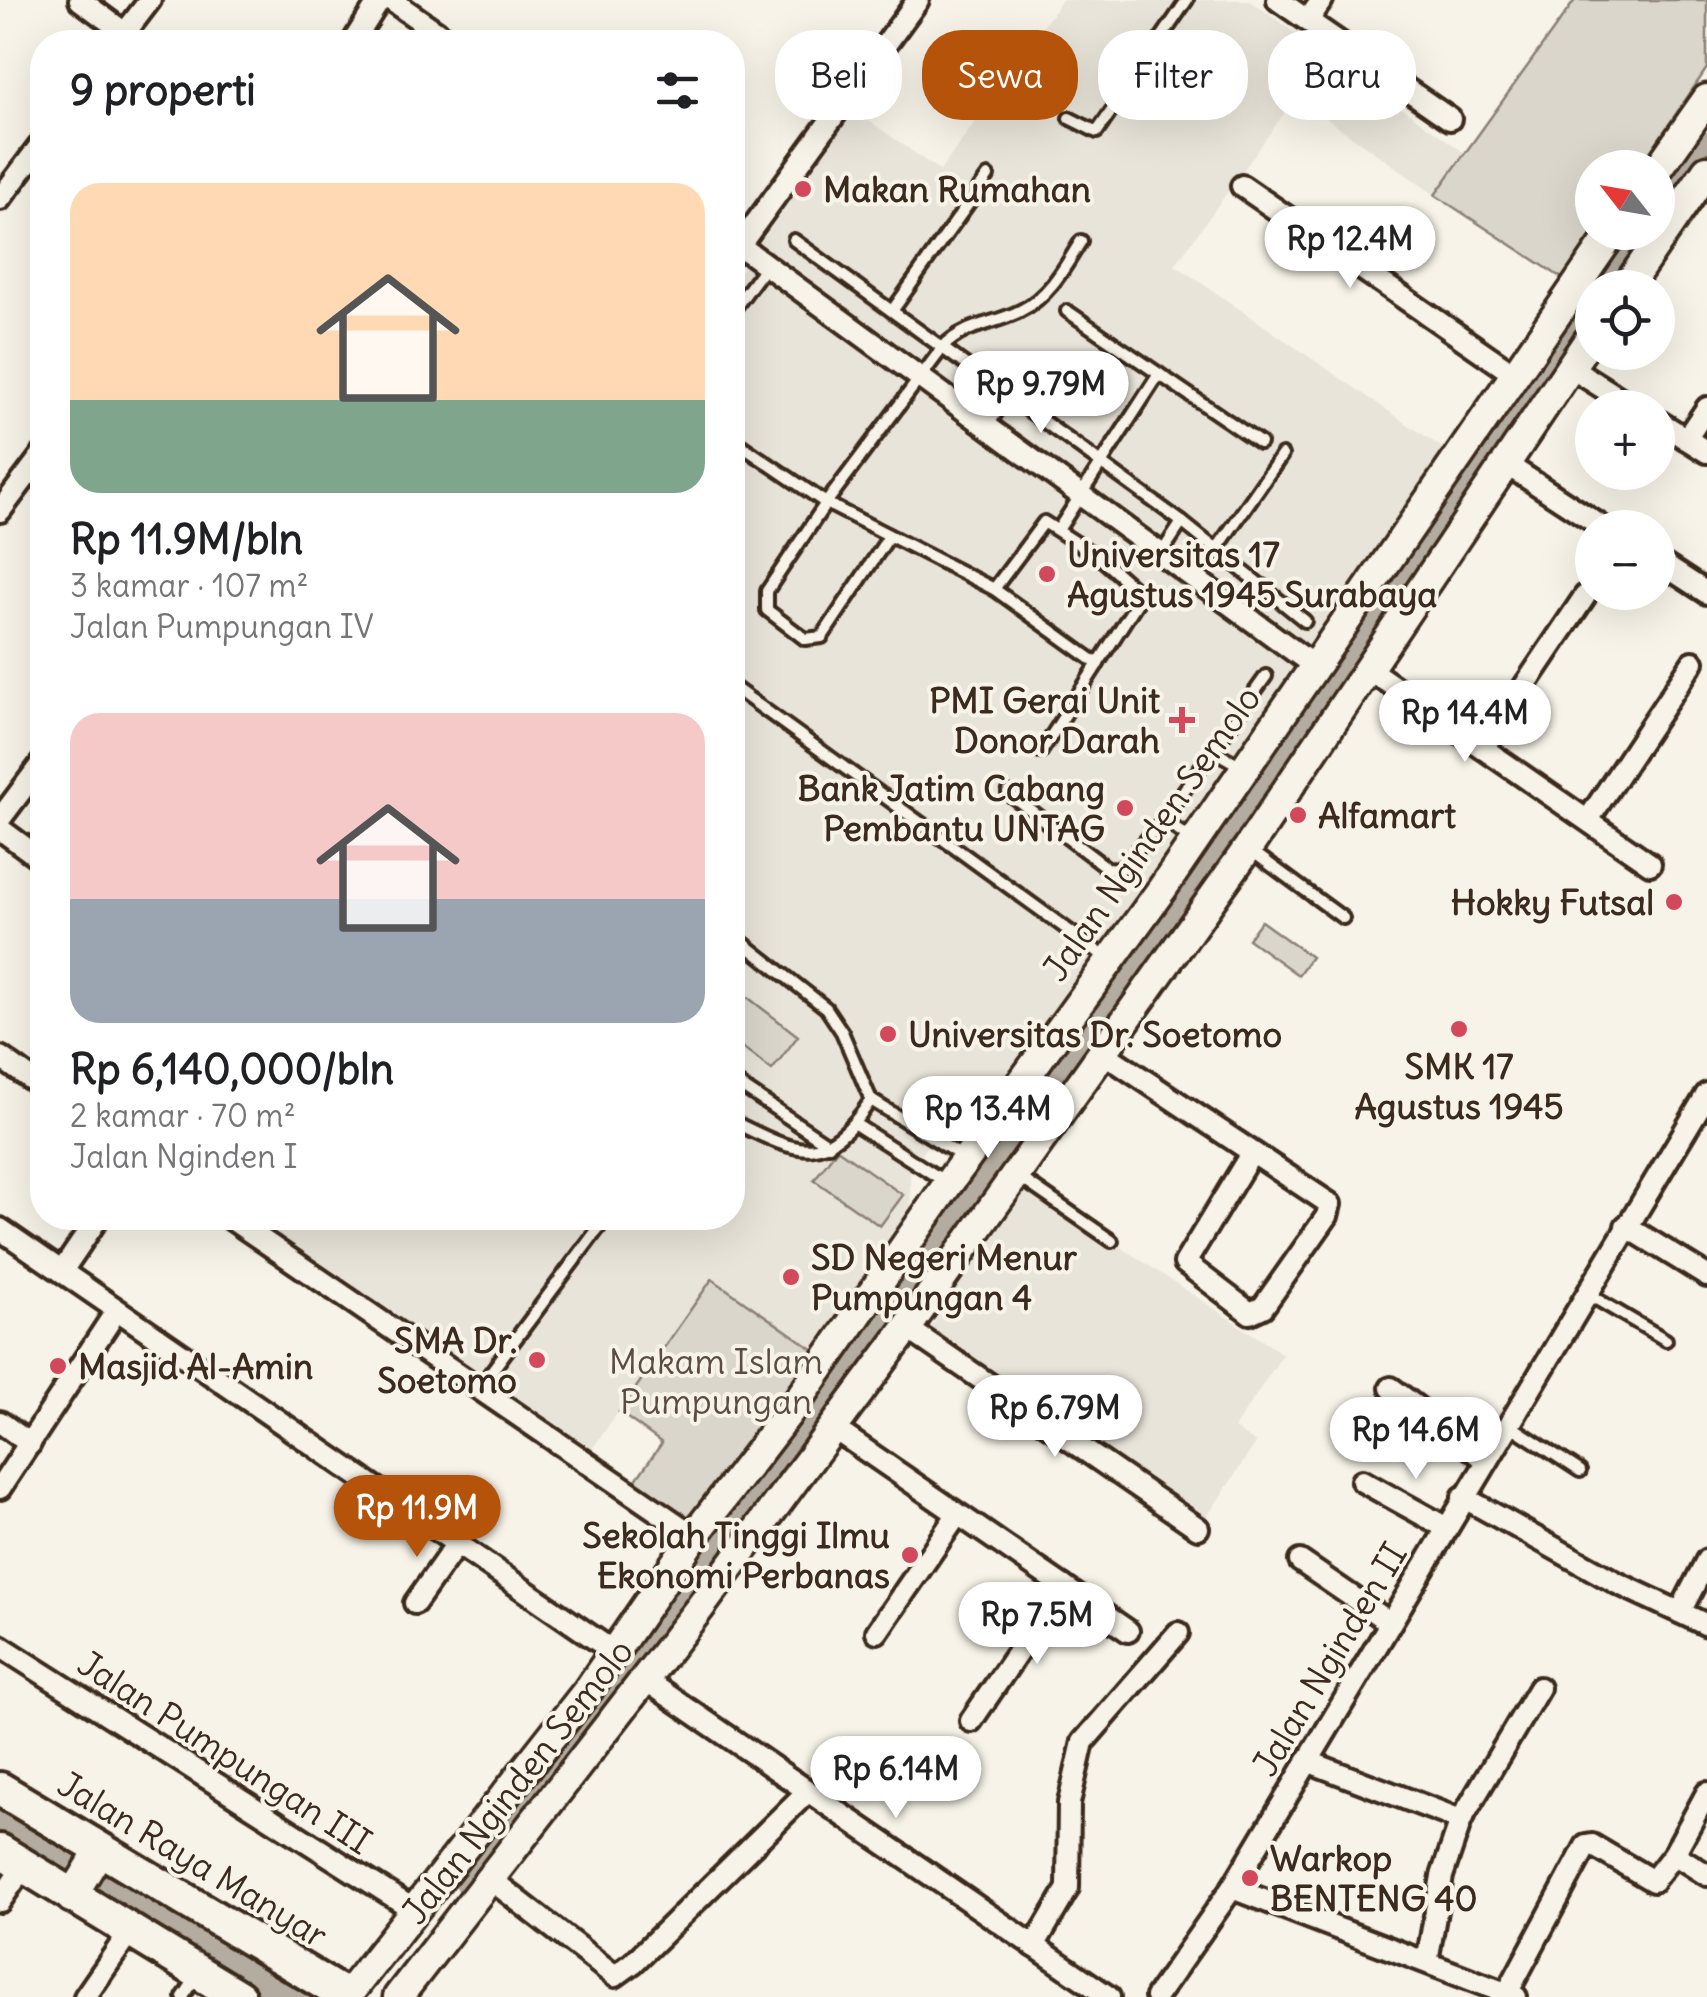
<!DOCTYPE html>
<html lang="id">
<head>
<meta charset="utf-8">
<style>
  :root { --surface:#fff; --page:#f6f6f6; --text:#202124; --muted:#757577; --accent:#b45309 }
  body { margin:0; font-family:Delius,sans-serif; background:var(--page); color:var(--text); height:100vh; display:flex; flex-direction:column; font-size:38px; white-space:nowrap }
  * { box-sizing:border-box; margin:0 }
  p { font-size:32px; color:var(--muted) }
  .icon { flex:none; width:55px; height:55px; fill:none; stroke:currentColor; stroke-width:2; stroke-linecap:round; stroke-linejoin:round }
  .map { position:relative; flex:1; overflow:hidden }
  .drawer { position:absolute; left:30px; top:30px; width:715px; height:1200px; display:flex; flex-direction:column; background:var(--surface); border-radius:40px; box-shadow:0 10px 40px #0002 }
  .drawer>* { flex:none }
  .guide { position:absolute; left:775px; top:30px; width:780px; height:90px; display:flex; gap:20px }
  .needle { width:65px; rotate:301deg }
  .tools { position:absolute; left:1575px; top:150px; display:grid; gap:20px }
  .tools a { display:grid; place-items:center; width:100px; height:100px; border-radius:50%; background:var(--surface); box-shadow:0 10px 40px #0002; font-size:50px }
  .price { position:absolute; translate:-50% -85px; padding:0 22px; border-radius:35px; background:#fff; color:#222; font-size:32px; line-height:65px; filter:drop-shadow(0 2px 5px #0008) }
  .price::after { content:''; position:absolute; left:50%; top:60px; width:30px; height:22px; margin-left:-15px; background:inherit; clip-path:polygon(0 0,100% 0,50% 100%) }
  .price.selected { background:var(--accent); color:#fff }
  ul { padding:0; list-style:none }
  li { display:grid; align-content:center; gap:20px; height:530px; padding:0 40px }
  li span { display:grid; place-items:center; height:310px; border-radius:30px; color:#555 }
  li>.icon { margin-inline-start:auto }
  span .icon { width:180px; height:180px; fill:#fffc; stroke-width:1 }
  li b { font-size:42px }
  h2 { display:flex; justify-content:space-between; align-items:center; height:120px; padding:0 40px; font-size:42px }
  .chip { padding:0 35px; border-radius:40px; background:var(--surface); box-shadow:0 10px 40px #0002; font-size:35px; line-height:90px }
  .chip.selected { background:var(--accent); color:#fff }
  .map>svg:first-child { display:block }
</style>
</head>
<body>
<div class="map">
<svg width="1707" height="1997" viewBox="0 0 1707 1997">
  <rect width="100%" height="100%" fill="#f7f3e8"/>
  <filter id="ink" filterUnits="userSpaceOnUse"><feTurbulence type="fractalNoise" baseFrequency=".01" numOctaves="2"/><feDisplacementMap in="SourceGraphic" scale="20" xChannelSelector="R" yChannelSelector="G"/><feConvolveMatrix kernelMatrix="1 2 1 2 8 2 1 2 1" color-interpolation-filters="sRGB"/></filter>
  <g filter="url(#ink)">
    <!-- built -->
    <g fill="#e9e4d9">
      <path d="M1062,0H1249L1465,153L1435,195L1296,97L1175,265L1447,451L1095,955L991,1113L938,1131L933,1138L910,1172L911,1213L814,1350L712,1279L588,1455L241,1218H732L733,281L854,110L940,171Z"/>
      <path d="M1025,1184L1283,1354L1234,1428L1256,1443L1206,1518L927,1334Z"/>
    </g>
    <!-- green -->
    <g fill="#dbd6cb" stroke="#8b8074" stroke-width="2.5">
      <path d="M1575,0H1707V68L1640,167L1592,168V232L1597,233L1565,280L1435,195Z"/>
      <path d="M1261,921L1311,957L1298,975L1248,939Z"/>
      <path d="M733,986L798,1036L772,1070L733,1040Z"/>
      <path d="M837,1149L903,1195L880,1226L814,1180Z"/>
      <path d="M712,1279L814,1350L690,1525L633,1484L662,1443L619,1412Z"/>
    </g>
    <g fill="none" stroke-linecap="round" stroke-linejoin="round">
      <!-- river -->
      <g stroke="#b4aca0" stroke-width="35">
        <path d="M1673,197L1707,149"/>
        <path d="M1606,288L1647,232"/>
        <path d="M0,1815L100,1883L300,1997"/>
        <path d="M472,1880L943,1249L1228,843L1592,307"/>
      </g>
      <!-- lane casing -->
      <g stroke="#3b2a1e" stroke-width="18">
        <g id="lane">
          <path d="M1069,118L1097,132L1187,0"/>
          <path d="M794,240L1182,522L1305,621"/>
          <path d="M892,311L988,176"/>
          <path d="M732,312L766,266"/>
          <path d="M1159,374L1260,443"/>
          <path d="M987,427L1007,396"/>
          <path d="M732,439L826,503L943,347C965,324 993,325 1020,311C1049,297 1065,267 1081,241"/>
          <path d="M1058,530L1159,374L1067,311"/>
          <path d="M888,538L822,637L805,639L767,610V591L826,503L994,589L1098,664"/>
          <path d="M1216,550L1282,455"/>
          <path d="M1161,554L1182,522"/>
          <path d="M994,589L1044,522L1100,558L1142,595L1041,752"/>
          <path d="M1244,614L1264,586"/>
          <path d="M732,686L1108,959"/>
          <path d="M1212,750L1242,767"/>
          <path d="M1008,793L1107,868L1121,869L1163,820L1266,676"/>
          <path d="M1163,820L1193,841"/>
          <path d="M1249,849L1343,918"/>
          <path d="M29,850L42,832"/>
          <path d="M732,934L826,1008L842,1032L871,1100C824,1170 797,1153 732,1121"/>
          <path d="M732,1080L829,1145"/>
          <path d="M871,1100L965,1158"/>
          <path d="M855,1124L947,1183"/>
          <path d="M1018,1176L1112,1241"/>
          <path d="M1586,1293L1666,1340"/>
          <path d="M479,1388L606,1218"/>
          <path d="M1508,1424L1580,1471"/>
          <path d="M183,1997L196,1978"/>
        </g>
      </g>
      <!-- street casing -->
      <g stroke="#3b2a1e" stroke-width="28">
        <g id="street">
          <path d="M80,0L125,33"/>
          <path d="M391,0L451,42"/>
          <path d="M1278,0L1450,119"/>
          <path d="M1308,20L1322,0"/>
          <path d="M118,42L150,0"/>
          <path d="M353,42L380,0"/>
          <path d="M1242,186L1514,374"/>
          <path d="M0,199L42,143"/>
          <path d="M732,240L1313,665"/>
          <path d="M734,253L918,0"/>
          <path d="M1570,367L1635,408"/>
          <path d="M1658,421L1707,452"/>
          <path d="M1686,439L1707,408"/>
          <path d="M1506,464L1604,528"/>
          <path d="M0,511L42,455"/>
          <path d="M1658,561L1707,593"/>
          <path d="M1370,670L1650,864"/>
          <path d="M1483,748L1585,596"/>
          <path d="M0,819L42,763"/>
          <path d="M1588,820L1693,662"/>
          <path d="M0,829L42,860"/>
          <path d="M1102,1052L1330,1204L1327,1216L1263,1307L1250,1313L1185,1263L1251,1154"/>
          <path d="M0,1057L42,1087"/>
          <path d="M230,1218L694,1536"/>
          <path d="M1626,1226L1707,1276"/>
          <path d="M0,1229L614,1652"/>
          <path d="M62,1271L98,1218"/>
          <path d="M907,1328L1198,1528"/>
          <path d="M1391,1388L1485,1459"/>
          <path d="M0,1422L30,1444"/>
          <path d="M833,1428L1128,1631"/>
          <path d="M1362,1481L1445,1527"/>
          <path d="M0,1488L117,1310"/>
          <path d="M1463,1497L1617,1583L1707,1625"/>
          <path d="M1300,1561L1389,1622"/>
          <path d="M415,1603L456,1545"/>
          <path d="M1680,1612L1707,1560"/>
          <path d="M877,1632L957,1515"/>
          <path d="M0,1646L416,1911"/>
          <path d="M644,1679L1109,1997"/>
          <path d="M971,1721L1063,1586"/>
          <path d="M1307,1761L1461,1820"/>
          <path d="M1674,1854L1707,1875"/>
          <path d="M489,1878L615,1976L633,1963L808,1791"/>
          <path d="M1232,1888L1516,1997"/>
          <path d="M0,1901L24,1866"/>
          <path d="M1034,1946L1068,1888L1069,1803L1083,1742L1178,1633"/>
          <path d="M1427,1962L1442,1876L1461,1820L1539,1688"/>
          <path d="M85,1997L129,1933"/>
          <path d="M1156,1997L1232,1888L1707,1094"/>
          <path d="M1505,1997L1586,1846L1592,1845L1653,1881L1674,1854L1707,1793"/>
        </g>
      </g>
      <!-- secondary casing -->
      <g stroke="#3b2a1e" stroke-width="35">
        <g id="secondary">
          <path d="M1658,169L1707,99"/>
          <path d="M1626,288L1707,170"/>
          <path d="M71,1898L99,1852"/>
          <path d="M346,1997L588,1690L694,1536L799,1399L948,1184L1162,889L1613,232"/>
          <path d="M398,1997L699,1609L907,1328L1248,848L1592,335"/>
        </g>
      </g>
      <!-- primary casing -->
      <g stroke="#3b2a1e" stroke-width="40">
        <g id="primary">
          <path d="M0,1789L347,1997"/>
          <path d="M0,1851L239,1997"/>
        </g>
      </g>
      <!-- lane -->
      <use href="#lane" stroke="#f7f3e8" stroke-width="10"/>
      <!-- street -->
      <use href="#street" stroke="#f7f3e8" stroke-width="20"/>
      <!-- secondary -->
      <use href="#secondary" stroke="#f7f3e8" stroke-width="28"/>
      <!-- primary -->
      <use href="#primary" stroke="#f7f3e8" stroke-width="32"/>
    </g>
  </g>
  <!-- markers -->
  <g fill="#d1495b" stroke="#f7f3e8" stroke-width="4">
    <circle cx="803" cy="189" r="10"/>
    <circle cx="1047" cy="574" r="10"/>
    <path d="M1177 705h10v10h10v10h-10v10h-10v-10h-10v-10h10z"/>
    <circle cx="1125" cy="808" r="10"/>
    <circle cx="1298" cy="815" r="10"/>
    <circle cx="1674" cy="902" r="10"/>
    <circle cx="1459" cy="1029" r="10"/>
    <circle cx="888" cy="1034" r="10"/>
    <circle cx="791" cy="1277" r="10"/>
    <circle cx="537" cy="1360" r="10"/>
    <circle cx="58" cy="1366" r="10"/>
    <circle cx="910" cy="1555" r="10"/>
    <circle cx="1250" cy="1878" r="10"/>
  </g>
  <g text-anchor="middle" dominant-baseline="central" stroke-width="8" stroke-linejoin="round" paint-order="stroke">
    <!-- poi labels -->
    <g font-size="35" font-weight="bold" fill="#3b2a1e" stroke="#f7f3e8" text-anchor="start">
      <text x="823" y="189">Makan Rumahan</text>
      <text x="1067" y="554">Universitas 17<tspan x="1067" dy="40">Agustus 1945 Surabaya</tspan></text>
      <text x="1160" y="700" text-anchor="end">PMI Gerai Unit<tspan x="1160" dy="40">Donor Darah</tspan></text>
      <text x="1105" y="788" text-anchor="end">Bank Jatim Cabang<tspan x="1105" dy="40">Pembantu UNTAG</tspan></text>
      <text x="1318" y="815">Alfamart</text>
      <text x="1654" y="902" text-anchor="end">Hokky Futsal</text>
      <text x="908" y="1034">Universitas Dr. Soetomo</text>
      <text x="1459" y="1066" text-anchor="middle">SMK 17<tspan x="1459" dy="40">Agustus 1945</tspan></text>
      <text x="811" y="1257">SD Negeri Menur<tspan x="811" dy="40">Pumpungan 4</tspan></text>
      <text x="517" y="1340" text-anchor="end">SMA Dr.<tspan x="517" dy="40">Soetomo</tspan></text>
      <text x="78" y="1366">Masjid Al-Amin</text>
      <text x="890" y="1535" text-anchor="end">Sekolah Tinggi Ilmu<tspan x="890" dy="40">Ekonomi Perbanas</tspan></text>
      <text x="1270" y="1858">Warkop<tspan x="1270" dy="40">BENTENG 40</tspan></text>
    </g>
    <!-- street labels -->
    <g font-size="35" fill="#3b2a1e" stroke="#f7f3e8">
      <text transform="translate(1151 833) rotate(-55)">Jalan Nginden Semolo</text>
      <text transform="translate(1329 1659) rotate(-59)">Jalan Nginden II</text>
      <text transform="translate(225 1752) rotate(33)">Jalan Pumpungan III</text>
      <text transform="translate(517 1781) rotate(-52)">Jalan Nginden Semolo</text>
      <text transform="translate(193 1859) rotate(31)">Jalan Raya Manyar</text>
    </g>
    <!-- park labels -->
    <g font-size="35" fill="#5b4c41" stroke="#f7f3e8">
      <text x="716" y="1361">Makam Islam<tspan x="716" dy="40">Pumpungan</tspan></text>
    </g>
  </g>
</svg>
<div class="tools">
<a><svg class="needle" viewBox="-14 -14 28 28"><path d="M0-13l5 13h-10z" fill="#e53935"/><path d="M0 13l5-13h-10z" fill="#757577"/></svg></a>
<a><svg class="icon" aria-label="locate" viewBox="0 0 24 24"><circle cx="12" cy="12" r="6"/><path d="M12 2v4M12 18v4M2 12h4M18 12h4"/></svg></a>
<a>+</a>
<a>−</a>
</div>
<b class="price" style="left:1350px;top:291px">Rp 12.4M</b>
<b class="price" style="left:1041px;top:436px">Rp 9.79M</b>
<b class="price" style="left:1465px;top:765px">Rp 14.4M</b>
<b class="price" style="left:988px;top:1161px">Rp 13.4M</b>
<b class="price" style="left:1055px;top:1460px">Rp 6.79M</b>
<b class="price" style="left:1416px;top:1482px">Rp 14.6M</b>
<b class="price selected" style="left:417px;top:1560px">Rp 11.9M</b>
<b class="price" style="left:1037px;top:1667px">Rp 7.5M</b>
<b class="price" style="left:896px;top:1821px">Rp 6.14M</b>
<div class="guide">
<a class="chip">Beli</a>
<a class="chip selected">Sewa</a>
<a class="chip">Filter</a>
<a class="chip">Baru</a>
</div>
<section class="drawer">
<h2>9 properti<svg class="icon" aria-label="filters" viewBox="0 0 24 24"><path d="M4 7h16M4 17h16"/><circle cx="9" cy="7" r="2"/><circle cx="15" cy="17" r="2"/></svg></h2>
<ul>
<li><span style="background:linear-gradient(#ffd9b3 70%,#7fa58c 0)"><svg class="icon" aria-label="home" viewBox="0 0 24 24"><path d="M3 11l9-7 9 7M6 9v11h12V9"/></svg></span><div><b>Rp 11.9M/bln</b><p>3 kamar · 107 m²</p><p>Jalan Pumpungan IV</p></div></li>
<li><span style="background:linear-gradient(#f6c9c9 60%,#9aa5b1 0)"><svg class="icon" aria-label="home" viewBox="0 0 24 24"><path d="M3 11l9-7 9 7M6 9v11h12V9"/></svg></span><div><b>Rp 6,140,000/bln</b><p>2 kamar · 70 m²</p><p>Jalan Nginden I</p></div></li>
</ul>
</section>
</div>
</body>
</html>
